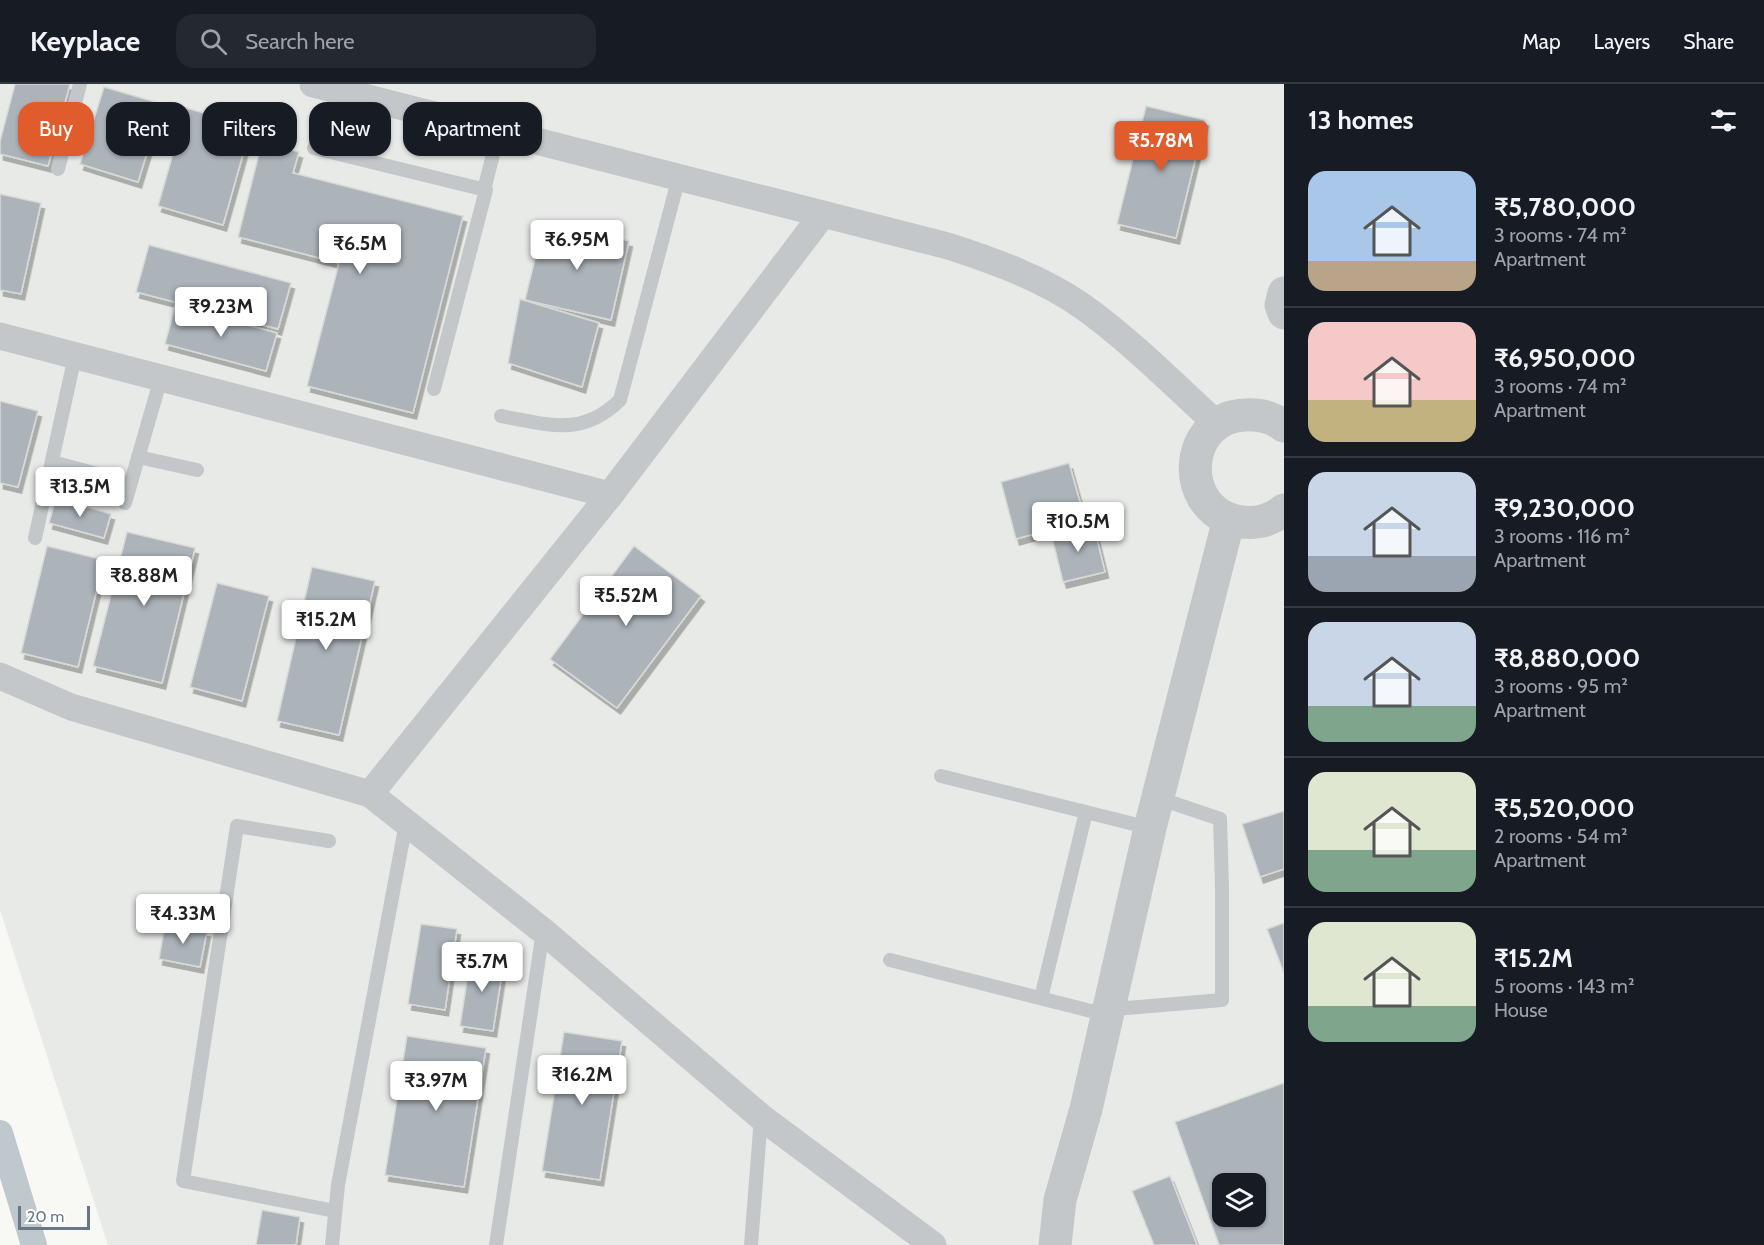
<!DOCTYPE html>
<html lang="en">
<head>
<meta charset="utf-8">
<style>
  :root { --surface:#171b24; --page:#242831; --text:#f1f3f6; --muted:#9ea1a6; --line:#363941; --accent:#e15c2c }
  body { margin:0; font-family:Cabin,sans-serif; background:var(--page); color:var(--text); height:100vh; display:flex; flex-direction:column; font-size:22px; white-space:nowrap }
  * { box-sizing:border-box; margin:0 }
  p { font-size:20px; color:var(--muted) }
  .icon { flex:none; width:33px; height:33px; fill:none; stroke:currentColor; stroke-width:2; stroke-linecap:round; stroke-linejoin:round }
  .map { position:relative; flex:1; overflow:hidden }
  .side { display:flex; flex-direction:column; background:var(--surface); width:480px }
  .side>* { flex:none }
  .top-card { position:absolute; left:18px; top:18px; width:570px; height:54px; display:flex; gap:12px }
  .fabs { position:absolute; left:1212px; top:1089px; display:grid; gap:12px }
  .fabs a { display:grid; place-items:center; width:54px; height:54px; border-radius:12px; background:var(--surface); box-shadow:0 2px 4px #0004; font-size:30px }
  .scale { position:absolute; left:18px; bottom:15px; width:72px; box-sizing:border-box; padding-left:6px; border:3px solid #677786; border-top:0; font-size:16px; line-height:21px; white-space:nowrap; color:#677786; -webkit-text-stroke:4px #fff; paint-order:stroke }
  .price { position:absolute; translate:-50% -51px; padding:0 14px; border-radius:6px; background:#fff; color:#222; font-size:20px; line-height:39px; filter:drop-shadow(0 2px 3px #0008) }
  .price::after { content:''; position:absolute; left:50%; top:36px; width:18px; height:14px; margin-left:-9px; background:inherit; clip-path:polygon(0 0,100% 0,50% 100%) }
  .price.selected { background:var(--accent); color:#fff }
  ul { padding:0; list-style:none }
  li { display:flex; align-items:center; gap:18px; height:150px; padding:0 24px }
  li+li { border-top:2px solid var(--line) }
  li span { display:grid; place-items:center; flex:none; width:168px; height:120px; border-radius:18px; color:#555 }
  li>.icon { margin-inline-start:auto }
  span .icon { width:72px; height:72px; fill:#fffc; stroke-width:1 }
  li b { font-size:26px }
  h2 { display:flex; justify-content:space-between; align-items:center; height:72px; padding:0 24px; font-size:26px }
  .pill { padding:0 21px; border-radius:18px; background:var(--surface); box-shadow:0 2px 4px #0004; font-size:21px; line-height:54px }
  .pill.selected { background:var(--accent); color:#fff }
  header { display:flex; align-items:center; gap:36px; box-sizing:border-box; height:84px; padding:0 30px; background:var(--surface); border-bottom:2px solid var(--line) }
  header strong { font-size:28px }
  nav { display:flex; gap:33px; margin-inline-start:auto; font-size:21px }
  .search { width:420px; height:54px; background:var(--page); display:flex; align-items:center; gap:15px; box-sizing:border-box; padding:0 21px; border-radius:18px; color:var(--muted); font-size:22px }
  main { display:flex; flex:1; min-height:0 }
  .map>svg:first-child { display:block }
</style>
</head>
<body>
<header>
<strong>Keyplace</strong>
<div class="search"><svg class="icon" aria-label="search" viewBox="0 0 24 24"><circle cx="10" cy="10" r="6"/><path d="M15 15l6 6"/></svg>Search here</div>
<nav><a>Map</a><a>Layers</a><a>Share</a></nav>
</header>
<main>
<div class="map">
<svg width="1284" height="1161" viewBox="0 0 1284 1161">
  <defs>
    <filter id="shadow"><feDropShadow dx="3.5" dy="6" stdDeviation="0" flood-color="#0004"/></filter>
  </defs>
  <rect width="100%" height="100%" fill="#f8f8f5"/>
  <!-- built -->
  <path fill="#e8eae8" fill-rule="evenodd" d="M0,0H1284V1161H108L0,826ZM1222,1100H1256V1132H1222Z"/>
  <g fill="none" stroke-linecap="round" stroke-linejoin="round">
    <!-- canal -->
    <path stroke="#bec8cd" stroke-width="26" d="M0,1049L34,1161"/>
  </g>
  <!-- building -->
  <g fill="#acb4ba" stroke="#d9d9d7" stroke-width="1.5" fill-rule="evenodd" filter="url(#shadow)">
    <path d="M15,0H70L48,82L0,70V57Z"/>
    <path d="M104,3L162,20L138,98L80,80Z"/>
    <path d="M1146,22L1205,36L1176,154L1117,140Z"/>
    <path d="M186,24L251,42L223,141L158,122Z"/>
    <path d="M262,58L299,68L293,89L463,132L413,329L307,302L339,179L238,153Z"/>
    <path d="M0,110L41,119L21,210L0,206Z"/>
    <path d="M544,137L629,157L611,236L525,216Z"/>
    <path d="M149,161L291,199L278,245L136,208Z"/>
    <path d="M520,215L599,239L582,303L508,279Z"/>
    <path d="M175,222L277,249L266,287L165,260Z"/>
    <path d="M0,317L38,327L18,403L0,399Z"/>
    <path d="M1069,379L1085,436L1016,455L1001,398Z"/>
    <path d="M56,414L111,430L104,454L49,439Z"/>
    <path d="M1093,439L1105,488L1063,498L1051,449Z"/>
    <path d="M127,448L195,464L162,599L93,582Z"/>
    <path d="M47,462L104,476L78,583L21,569Z"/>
    <path d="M634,462L701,512L617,624L550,575Z"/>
    <path d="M312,483L375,497L339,651L277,637Z"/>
    <path d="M217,499L269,512L242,617L190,603Z"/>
    <path d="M1284,727V785L1260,793L1242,740Z"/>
    <path d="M1284,839V889L1267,845Z"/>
    <path d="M165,840L207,847L200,883L159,875Z"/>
    <path d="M421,840L457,845L445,926L408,920Z"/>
    <path d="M471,871L504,876L493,947L460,942Z"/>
    <path d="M564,948L622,957L600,1096L542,1087Z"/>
    <path d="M407,952L486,964L464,1103L385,1091Z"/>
    <path d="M1284,999V1161H1219L1175,1038ZM1222,1100H1256V1132H1222Z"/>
    <path d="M1170,1092L1197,1161H1154L1132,1107Z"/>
    <path d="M262,1126L300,1133L296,1161H256Z"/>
  </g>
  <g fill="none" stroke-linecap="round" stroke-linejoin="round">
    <!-- service -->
    <g stroke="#c3c7ca" stroke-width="14">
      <path d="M314,64L486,106L434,305"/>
      <path d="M58,85L80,0"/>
      <path d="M484,106L499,47"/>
      <path d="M501,332C548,340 581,354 620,316L679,93"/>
      <path d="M138,373L197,386"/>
      <path d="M52,378L113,394"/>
      <path d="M125,419L161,294"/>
      <path d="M35,454L75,272"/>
      <path d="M941,692L1150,744"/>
      <path d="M329,757L237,742L183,1097L335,1127"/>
      <path d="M890,876L1091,927L1222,916V803L1220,735L1158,714"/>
      <path d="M1041,914L1086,728"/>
      <path d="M332,1161L338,1101L406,739"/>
      <path d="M496,1161L543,847"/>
      <path d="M751,1161L761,1033"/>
    </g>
    <!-- minor -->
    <g stroke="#c3c7ca" stroke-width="27">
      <path d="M313,0L948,162C994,177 1042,194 1082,222C1130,256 1173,300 1217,340"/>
      <path d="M0,252L610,411"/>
      <path d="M0,592L71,623L370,710L543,847L761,1033L933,1161"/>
      <path d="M370,710L610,411L823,130"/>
    </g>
    <!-- tertiary -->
    <g stroke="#c3c7ca" stroke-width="33">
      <path d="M1284,209L1281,221L1284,229"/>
      <path d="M1284,342C1272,333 1260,330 1245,331C1184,333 1177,423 1236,437C1254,441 1270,437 1284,426"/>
      <path d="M1055,1161L1060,1116L1086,1025L1150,744L1229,435"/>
    </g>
  </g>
</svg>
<div class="fabs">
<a><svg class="icon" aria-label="layers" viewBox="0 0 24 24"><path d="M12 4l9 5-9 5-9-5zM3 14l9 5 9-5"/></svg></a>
</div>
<div class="scale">20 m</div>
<b class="price selected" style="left:1161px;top:88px">₹5.78M</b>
<b class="price" style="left:577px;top:187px">₹6.95M</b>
<b class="price" style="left:360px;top:191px">₹6.5M</b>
<b class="price" style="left:221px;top:254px">₹9.23M</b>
<b class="price" style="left:80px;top:434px">₹13.5M</b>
<b class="price" style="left:1078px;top:469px">₹10.5M</b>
<b class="price" style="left:144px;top:523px">₹8.88M</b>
<b class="price" style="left:626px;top:543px">₹5.52M</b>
<b class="price" style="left:326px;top:567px">₹15.2M</b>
<b class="price" style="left:183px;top:861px">₹4.33M</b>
<b class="price" style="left:482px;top:909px">₹5.7M</b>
<b class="price" style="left:582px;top:1022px">₹16.2M</b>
<b class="price" style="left:436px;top:1028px">₹3.97M</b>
<div class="top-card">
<a class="pill selected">Buy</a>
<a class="pill">Rent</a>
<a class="pill">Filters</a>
<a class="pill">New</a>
<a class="pill">Apartment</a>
</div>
</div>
<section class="side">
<h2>13 homes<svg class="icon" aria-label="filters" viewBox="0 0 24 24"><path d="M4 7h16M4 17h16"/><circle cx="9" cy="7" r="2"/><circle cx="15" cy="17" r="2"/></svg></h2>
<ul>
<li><span style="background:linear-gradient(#a9c7e8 75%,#b9a48a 0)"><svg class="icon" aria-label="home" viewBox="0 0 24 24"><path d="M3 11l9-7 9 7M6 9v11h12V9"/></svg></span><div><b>₹5,780,000</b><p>3 rooms · 74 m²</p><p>Apartment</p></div></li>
<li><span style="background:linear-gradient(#f6c9c9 65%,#c2b280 0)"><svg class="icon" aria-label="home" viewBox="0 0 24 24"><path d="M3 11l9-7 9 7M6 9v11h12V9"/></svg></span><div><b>₹6,950,000</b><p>3 rooms · 74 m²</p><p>Apartment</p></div></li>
<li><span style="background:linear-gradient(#c9d6e8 70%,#9aa5b1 0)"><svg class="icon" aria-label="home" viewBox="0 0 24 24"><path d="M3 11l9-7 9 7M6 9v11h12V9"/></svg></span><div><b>₹9,230,000</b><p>3 rooms · 116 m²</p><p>Apartment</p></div></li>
<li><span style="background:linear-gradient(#c9d6e8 70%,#7fa58c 0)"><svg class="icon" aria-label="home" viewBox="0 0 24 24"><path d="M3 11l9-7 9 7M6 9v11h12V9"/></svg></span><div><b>₹8,880,000</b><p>3 rooms · 95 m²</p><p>Apartment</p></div></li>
<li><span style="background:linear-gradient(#dfe7d0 65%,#7fa58c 0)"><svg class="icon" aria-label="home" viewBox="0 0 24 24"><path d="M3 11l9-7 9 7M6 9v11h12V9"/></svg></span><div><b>₹5,520,000</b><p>2 rooms · 54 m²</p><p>Apartment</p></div></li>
<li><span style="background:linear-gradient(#dfe7d0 70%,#7fa58c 0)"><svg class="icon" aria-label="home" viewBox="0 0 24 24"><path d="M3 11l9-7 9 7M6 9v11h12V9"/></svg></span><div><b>₹15.2M</b><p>5 rooms · 143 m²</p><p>House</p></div></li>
</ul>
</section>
</main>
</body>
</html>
